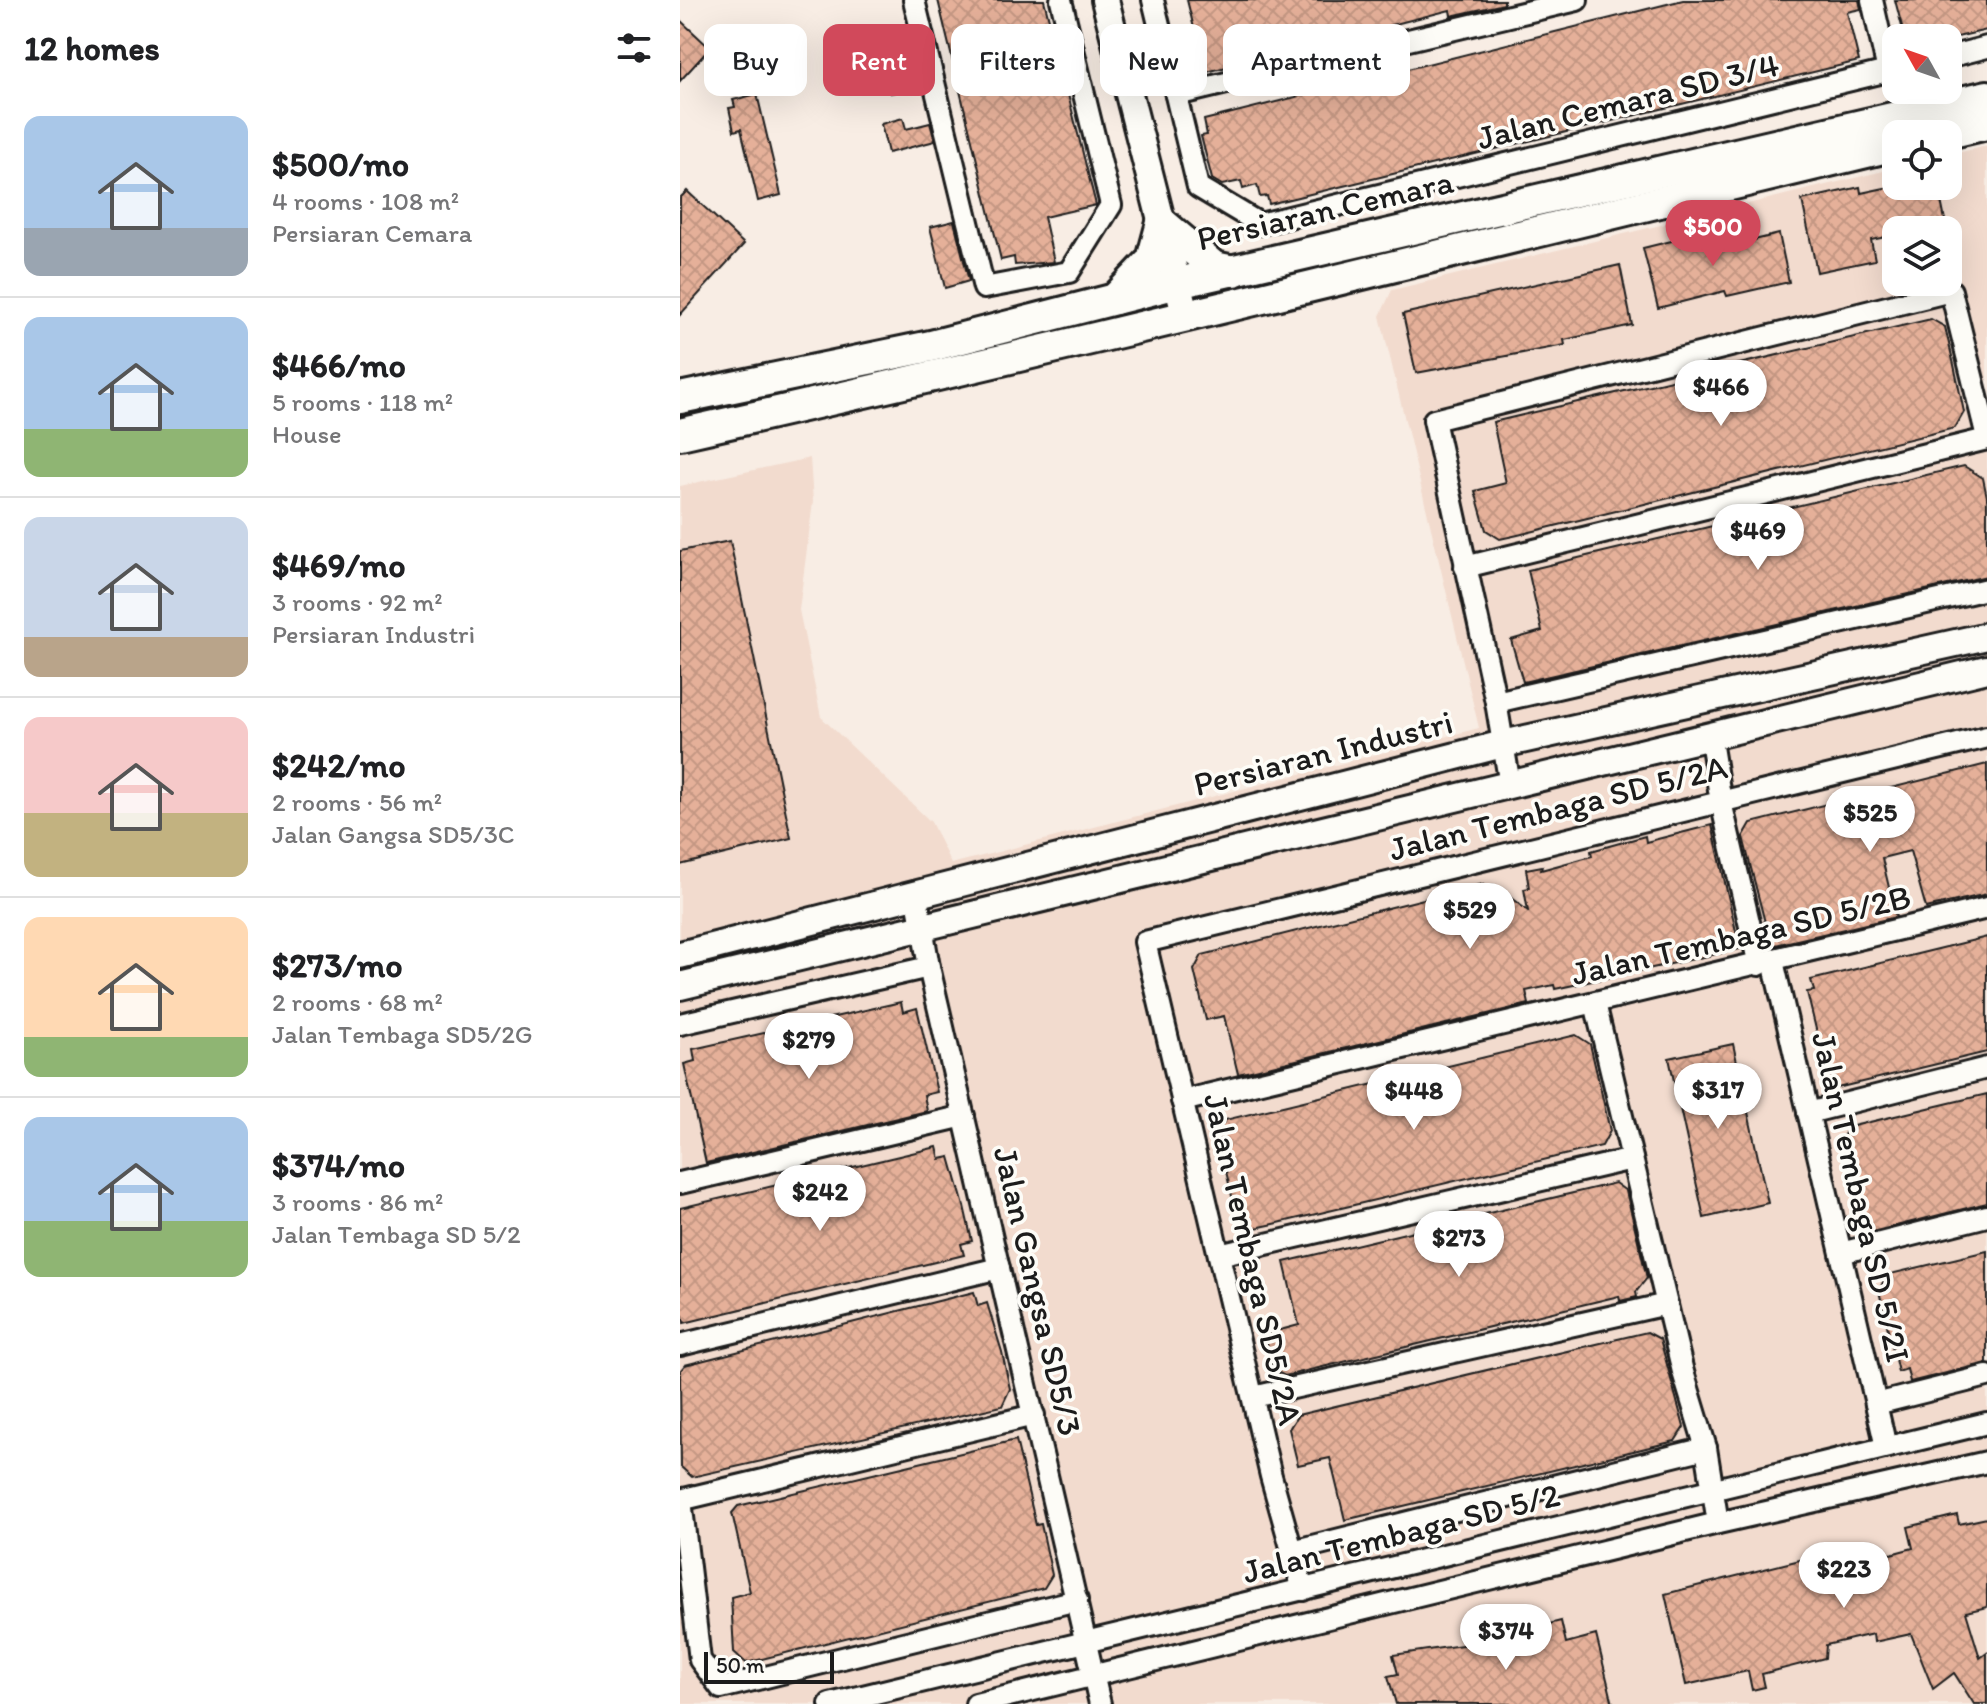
<!DOCTYPE html>
<html lang="en">
<head>
<meta charset="utf-8">
<style>
  :root { --surface:#fff; --page:#f2f2f2; --text:#202124; --muted:#757577; --line:#e0e0e0; --accent:#d1495b }
  body { margin:0; font-family:Itim,sans-serif; background:var(--page); color:var(--text); height:100vh; display:flex; flex-direction:column; font-size:30px; white-space:nowrap }
  * { box-sizing:border-box; margin:0 }
  p { font-size:26px; color:var(--muted) }
  .icon { flex:none; width:44px; height:44px; fill:none; stroke:currentColor; stroke-width:2; stroke-linecap:round; stroke-linejoin:round }
  .map { position:relative; flex:1; overflow:hidden }
  .drawer { display:flex; flex-direction:column; background:var(--surface); width:680px }
  .drawer>* { flex:none }
  .banner { position:absolute; left:24px; top:24px; width:760px; height:72px; display:flex; gap:16px }
  .needle { width:52px; rotate:310deg }
  .tools { position:absolute; left:1202px; top:24px; display:grid; gap:16px }
  .tools a { display:grid; place-items:center; width:80px; height:80px; border-radius:16px; background:var(--surface); box-shadow:0 8px 32px #0002; font-size:40px }
  .scale { position:absolute; left:24px; bottom:20px; width:130px; box-sizing:border-box; padding-left:8px; border:4px solid #1c1c1c; border-top:0; font-size:22px; line-height:28px; white-space:nowrap; color:#1c1c1c; -webkit-text-stroke:6px #fdfcf7; paint-order:stroke }
  .price { position:absolute; translate:-50% -68px; padding:0 18px; border-radius:28px; background:#fff; color:#222; font-size:26px; line-height:52px; filter:drop-shadow(0 2px 4px #0008) }
  .price::after { content:''; position:absolute; left:50%; top:48px; width:24px; height:18px; margin-left:-12px; background:inherit; clip-path:polygon(0 0,100% 0,50% 100%) }
  .price.on { background:var(--accent); color:#fff }
  ul { padding:0; list-style:none }
  li { display:flex; align-items:center; gap:24px; height:200px; padding:0 24px }
  li+li { border-top:2px solid var(--line) }
  li span { display:grid; place-items:center; flex:none; width:224px; height:160px; border-radius:16px; color:#555 }
  li>.icon { margin-inline-start:auto }
  span .icon { width:96px; height:96px; fill:#fffc; stroke-width:1 }
  li b { font-size:34px }
  h2 { display:flex; justify-content:space-between; align-items:center; height:96px; padding:0 24px; font-size:34px }
  .pill { padding:0 28px; border-radius:16px; background:var(--surface); box-shadow:0 8px 32px #0002; font-size:28px; line-height:72px }
  .pill.on { background:var(--accent); color:#fff }
  main { display:flex; flex:1; min-height:0 }
  .map>svg:first-child { display:block }
</style>
</head>
<body>
<main>
<section class="drawer">
<h2>12 homes<svg class="icon" aria-label="filters" viewBox="0 0 24 24"><path d="M4 7h16M4 17h16"/><circle cx="9" cy="7" r="2"/><circle cx="15" cy="17" r="2"/></svg></h2>
<ul>
<li><span style="background:linear-gradient(#a9c7e8 70%,#9aa5b1 0)"><svg class="icon" aria-label="home" viewBox="0 0 24 24"><path d="M3 11l9-7 9 7M6 9v11h12V9"/></svg></span><div><b>$500/mo</b><p>4 rooms · 108 m²</p><p>Persiaran Cemara</p></div></li>
<li><span style="background:linear-gradient(#a9c7e8 70%,#8fb573 0)"><svg class="icon" aria-label="home" viewBox="0 0 24 24"><path d="M3 11l9-7 9 7M6 9v11h12V9"/></svg></span><div><b>$466/mo</b><p>5 rooms · 118 m²</p><p>House</p></div></li>
<li><span style="background:linear-gradient(#c9d6e8 75%,#b9a48a 0)"><svg class="icon" aria-label="home" viewBox="0 0 24 24"><path d="M3 11l9-7 9 7M6 9v11h12V9"/></svg></span><div><b>$469/mo</b><p>3 rooms · 92 m²</p><p>Persiaran Industri</p></div></li>
<li><span style="background:linear-gradient(#f6c9c9 60%,#c2b280 0)"><svg class="icon" aria-label="home" viewBox="0 0 24 24"><path d="M3 11l9-7 9 7M6 9v11h12V9"/></svg></span><div><b>$242/mo</b><p>2 rooms · 56 m²</p><p>Jalan Gangsa SD5/3C</p></div></li>
<li><span style="background:linear-gradient(#ffd9b3 75%,#8fb573 0)"><svg class="icon" aria-label="home" viewBox="0 0 24 24"><path d="M3 11l9-7 9 7M6 9v11h12V9"/></svg></span><div><b>$273/mo</b><p>2 rooms · 68 m²</p><p>Jalan Tembaga SD5/2G</p></div></li>
<li><span style="background:linear-gradient(#a9c7e8 65%,#8fb573 0)"><svg class="icon" aria-label="home" viewBox="0 0 24 24"><path d="M3 11l9-7 9 7M6 9v11h12V9"/></svg></span><div><b>$374/mo</b><p>3 rooms · 86 m²</p><p>Jalan Tembaga SD 5/2</p></div></li>
</ul>
</section>
<div class="map">
<svg width="1307" height="1704" viewBox="0 0 1307 1704">
  <defs>
    <pattern id="building-cross-hatch" width="8" height="8" patternUnits="userSpaceOnUse" patternTransform="scale(2)"><rect width="8" height="8" fill="#e5b099"/><path d="M0 0l8 8M0 8l8-8" fill="none" stroke="#c49783"/></pattern>
  </defs>
  <rect width="100%" height="100%" fill="#f8ede4"/>
  <filter id="ink" filterUnits="userSpaceOnUse"><feTurbulence type="fractalNoise" baseFrequency=".0125" numOctaves="2"/><feDisplacementMap in="SourceGraphic" scale="16" xChannelSelector="R" yChannelSelector="G"/><feConvolveMatrix kernelMatrix="1 2 1 2 8 2 1 2 1" color-interpolation-filters="sRGB"/></filter>
  <g filter="url(#ink)">
    <!-- built -->
    <path fill="#f2dbce" fill-rule="evenodd" d="M1307,146V1704H0V486L130,458L133,502L119,610L141,717L251,822L271,864L799,728L700,316L712,290L1216,168V186H1268V155ZM1216,230H1268V282H1216Z"/>
    <!-- building -->
    <g fill="url(#building-cross-hatch)" stroke="#1c1c1c" stroke-width="2">
      <path d="M258,0H364L416,205L364,217L374,262L335,265L334,257L321,260Z"/>
      <path d="M507,0H824V4L771,16L770,10L515,75L504,30L514,28Z"/>
      <path d="M1003,0H1179L1181,9L1167,12L1179,61L589,204L587,196L580,197L577,185L563,189L561,181L542,185L532,179L521,136L527,135L524,120Z"/>
      <path d="M1215,0H1307V30L1273,38H1225Z"/>
      <path d="M0,20L30,48L0,81Z"/>
      <path d="M218,54L227,89L211,93L202,58Z"/>
      <path d="M77,94L101,195L78,201L61,129L54,131L49,108L55,107L53,100Z"/>
      <path d="M223,118L226,129L250,123L255,141L208,153L201,124Z"/>
      <path d="M1214,186H1258L1267,230H1216V235L1191,240L1195,260L1137,272L1122,200L1180,187L1181,193Z"/>
      <path d="M7,191L64,244L0,315V198Z"/>
      <path d="M274,221L289,281L265,288L250,227Z"/>
      <path d="M1024,233L1029,251L1099,234L1109,282L1047,296L1045,291L978,308L963,248Z"/>
      <path d="M940,265L952,325L884,340L885,345L736,373L723,314Z"/>
      <path d="M1251,319L1265,327L1274,365L1284,412L1275,428L838,535L820,539L806,530L795,491L826,483L813,422Z"/>
      <path d="M1284,466L1303,478L1307,497V576L843,682L831,640L862,631L848,570Z"/>
      <path d="M50,541L111,838L0,865V551Z"/>
      <path d="M1307,764V894L1246,908L1230,851L1202,858L1216,917L1091,946L1063,837L1071,823Z"/>
      <path d="M1032,825L1060,949L875,989L874,985L846,991L849,1004L558,1074L544,1016L526,1020L514,970L522,955L803,884L804,888L814,885L848,911L844,889L849,888L846,869L862,866L861,870L912,856L911,851L965,836L966,842Z"/>
      <path d="M1307,937V1052L1157,1088L1155,1078L1148,1079L1127,992L1134,991L1131,980Z"/>
      <path d="M221,1002L223,1012L237,1008L257,1092L244,1095L247,1111L26,1163L4,1064L15,1061L13,1049Z"/>
      <path d="M896,1035L910,1044L922,1095L930,1131L922,1146L594,1224L571,1229L558,1221L537,1134L545,1120Z"/>
      <path d="M1053,1044L1088,1203L1024,1218L989,1058Z"/>
      <path d="M1307,1094V1203L1192,1232L1184,1226L1162,1138L1169,1127Z"/>
      <path d="M257,1147L260,1159L270,1157L284,1206L292,1241L281,1244L284,1255L4,1323L0,1305V1208Z"/>
      <path d="M935,1183L946,1191L967,1278L956,1292L957,1297L940,1301L939,1296L605,1376L593,1370L585,1334L619,1325L604,1262Z"/>
      <path d="M1307,1251V1363L1230,1382L1227,1369L1218,1372L1199,1291L1206,1275Z"/>
      <path d="M294,1292L298,1306L307,1303L322,1352L330,1389L322,1406L12,1477L1,1467L0,1371L5,1365Z"/>
      <path d="M967,1332L980,1339L1004,1427L995,1441L665,1520L650,1458L618,1465L609,1429L618,1415Z"/>
      <path d="M336,1440L356,1525L361,1524L372,1575L364,1588L66,1663L54,1652L51,1597L70,1592L52,1513L58,1506Z"/>
      <path d="M1277,1515L1279,1524L1307,1518V1607L1286,1612L1300,1658L1307,1653V1704H1294L1274,1673L1253,1689L1231,1634L1194,1642L1193,1634L1146,1645L1145,1658L1082,1674L1085,1687L1072,1690L1068,1671L1006,1685L985,1594L1124,1559L1130,1582L1166,1574L1161,1551L1197,1544L1203,1556L1233,1548L1228,1527Z"/>
      <path d="M881,1621L886,1643L916,1635L933,1704H716L708,1676L718,1674L713,1655L789,1644Z"/>
    </g>
    <g fill="none" stroke-linecap="round" stroke-linejoin="round">
      <!-- minor casing -->
      <g stroke="#1c1c1c" stroke-width="26">
        <g id="minor">
          <path d="M234,0L304,288L389,272L431,205L381,0"/>
          <path d="M473,0L518,187L580,224L1216,69"/>
          <path d="M1192,0L1208,71"/>
          <path d="M1268,57L1307,47"/>
          <path d="M496,95L897,0"/>
          <path d="M785,567L1307,439"/>
          <path d="M816,702L1307,589"/>
          <path d="M1030,734L1041,802L1079,965"/>
          <path d="M830,785L816,702L754,420L1271,291L1307,437"/>
          <path d="M236,892L249,967L420,1704"/>
          <path d="M1093,961L1206,1447"/>
          <path d="M915,1003L1003,1372L1026,1448L1038,1523"/>
          <path d="M0,1024L249,967"/>
          <path d="M502,1101L1307,908"/>
          <path d="M1128,1113L1307,1068"/>
          <path d="M0,1183L284,1116"/>
          <path d="M1161,1253L1307,1216"/>
          <path d="M539,1255L952,1159"/>
          <path d="M0,1345L319,1268"/>
          <path d="M573,1397L987,1304"/>
          <path d="M1196,1404L1307,1376"/>
          <path d="M0,1500L354,1415"/>
          <path d="M1,1500L20,1660L41,1688L397,1600"/>
          <path d="M612,1551L1026,1448"/>
          <path d="M623,1590L591,1476L465,942L1307,737"/>
          <path d="M150,1704L1307,1423"/>
          <path d="M296,1704L1038,1523L1307,1462"/>
        </g>
      </g>
      <!-- tertiary casing -->
      <g stroke="#1c1c1c" stroke-width="32">
        <g id="tertiary">
          <path d="M425,0L505,314"/>
          <path d="M0,955L823,744L1307,636"/>
          <path d="M0,986L1307,669"/>
        </g>
      </g>
      <!-- secondary casing -->
      <g stroke="#1c1c1c" stroke-width="36">
        <g id="secondary">
          <path d="M1264,134L1307,124"/>
          <path d="M482,223L534,267L554,271"/>
          <path d="M435,299L472,260L482,223"/>
          <path d="M0,398L251,346L498,283L1307,96"/>
          <path d="M0,434C406,343 811,242 1216,145"/>
        </g>
      </g>
      <!-- minor -->
      <use href="#minor" stroke="#fdfcf7" stroke-width="20"/>
      <!-- tertiary -->
      <use href="#tertiary" stroke="#fdfcf7" stroke-width="26"/>
      <!-- secondary -->
      <use href="#secondary" stroke="#fdfcf7" stroke-width="30"/>
    </g>
  </g>
  <g text-anchor="middle" dominant-baseline="central" stroke-width="7" stroke-linejoin="round" paint-order="stroke">
    <!-- street labels -->
    <g font-size="34" fill="#1c1c1c" stroke="#fdfcf7">
      <text transform="translate(948 101) rotate(-14)">Jalan Cemara SD 3/4</text>
      <text transform="translate(645 210) rotate(-13)">Persiaran Cemara</text>
      <text transform="translate(643 753) rotate(-14)">Persiaran Industri</text>
      <text transform="translate(878 808) rotate(-14)">Jalan Tembaga SD 5/2A</text>
      <text transform="translate(1061 935) rotate(-13)">Jalan Tembaga SD 5/2B</text>
      <text transform="translate(1181 1197) rotate(77)">Jalan Tembaga SD 5/2I</text>
      <text transform="translate(573 1259) rotate(77)">Jalan Tembaga SD5/2A</text>
      <text transform="translate(358 1291) rotate(77)">Jalan Gangsa SD5/3</text>
      <text transform="translate(721 1533) rotate(-14)">Jalan Tembaga SD 5/2</text>
    </g>
  </g>
</svg>
<div class="tools">
<a><svg class="needle" viewBox="-14 -14 28 28"><path d="M0-13l5 13h-10z" fill="#e53935"/><path d="M0 13l5-13h-10z" fill="#757577"/></svg></a>
<a><svg class="icon" aria-label="locate" viewBox="0 0 24 24"><circle cx="12" cy="12" r="6"/><path d="M12 2v4M12 18v4M2 12h4M18 12h4"/></svg></a>
<a><svg class="icon" aria-label="layers" viewBox="0 0 24 24"><path d="M12 4l9 5-9 5-9-5zM3 14l9 5 9-5"/></svg></a>
</div>
<div class="scale">50 m</div>
<b class="price on" style="left:1033px;top:268px">$500</b>
<b class="price" style="left:1041px;top:428px">$466</b>
<b class="price" style="left:1078px;top:572px">$469</b>
<b class="price" style="left:1190px;top:854px">$525</b>
<b class="price" style="left:790px;top:951px">$529</b>
<b class="price" style="left:129px;top:1081px">$279</b>
<b class="price" style="left:1038px;top:1131px">$317</b>
<b class="price" style="left:734px;top:1132px">$448</b>
<b class="price" style="left:140px;top:1233px">$242</b>
<b class="price" style="left:779px;top:1279px">$273</b>
<b class="price" style="left:1164px;top:1610px">$223</b>
<b class="price" style="left:826px;top:1672px">$374</b>
<div class="banner">
<a class="pill">Buy</a>
<a class="pill on">Rent</a>
<a class="pill">Filters</a>
<a class="pill">New</a>
<a class="pill">Apartment</a>
</div>
</div>
</main>
</body>
</html>
